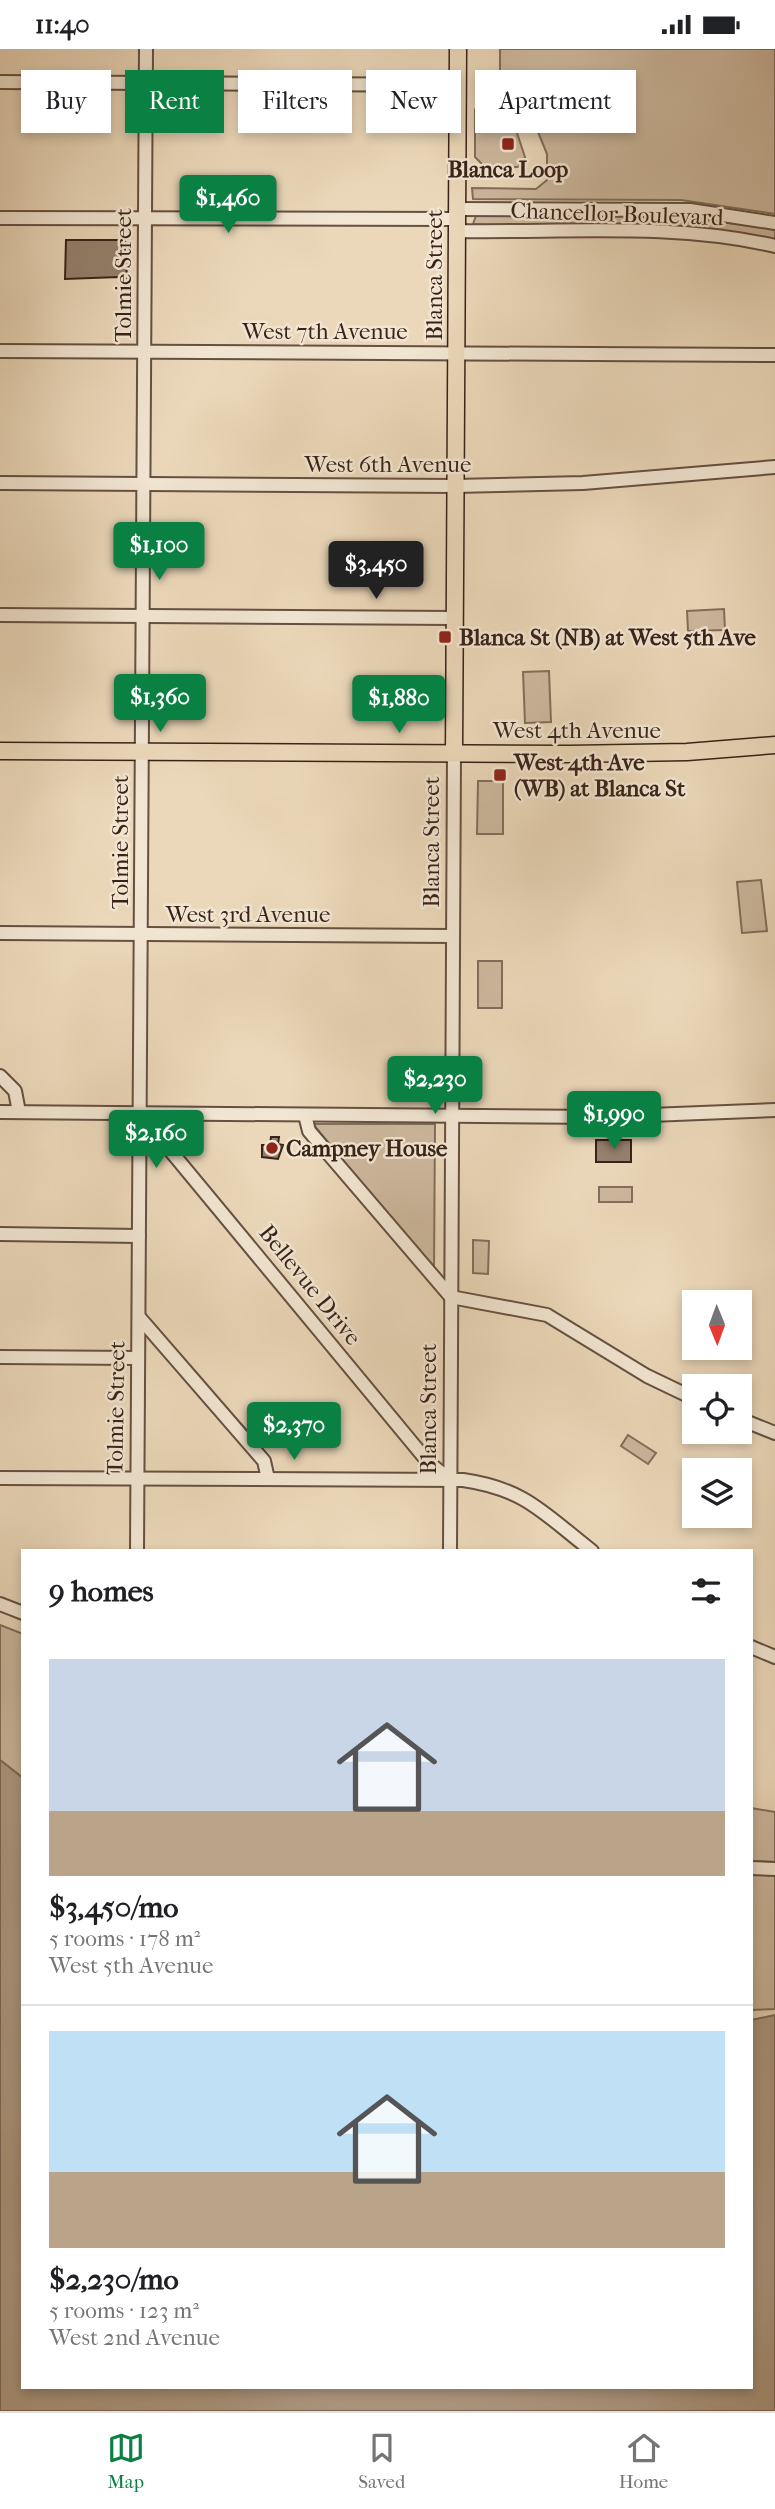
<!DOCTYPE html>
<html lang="en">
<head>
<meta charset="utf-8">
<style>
  :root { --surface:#fff; --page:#f6f6f6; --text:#202124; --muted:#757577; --line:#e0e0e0; --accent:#0b8043 }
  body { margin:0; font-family:"IM FELL French Canon",serif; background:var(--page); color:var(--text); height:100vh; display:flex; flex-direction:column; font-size:26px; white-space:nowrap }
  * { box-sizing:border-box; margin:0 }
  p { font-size:23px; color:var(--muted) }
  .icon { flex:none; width:38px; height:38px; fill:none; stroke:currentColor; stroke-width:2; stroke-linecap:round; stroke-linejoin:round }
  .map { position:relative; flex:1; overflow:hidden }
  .side { position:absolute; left:21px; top:1500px; width:732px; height:840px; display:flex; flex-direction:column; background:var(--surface); border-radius:0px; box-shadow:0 4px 10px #0003 }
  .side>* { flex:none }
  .guide { position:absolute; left:21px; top:21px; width:733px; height:63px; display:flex; gap:14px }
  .needle { width:46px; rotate:179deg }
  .fabs { position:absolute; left:682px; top:1241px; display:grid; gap:14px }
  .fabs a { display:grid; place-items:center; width:70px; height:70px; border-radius:0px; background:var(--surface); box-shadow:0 4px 10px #0003; font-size:35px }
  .price { position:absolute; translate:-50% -60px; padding:0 16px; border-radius:7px; background:var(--accent); color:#fff; font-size:23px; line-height:46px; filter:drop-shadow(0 2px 4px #0008) }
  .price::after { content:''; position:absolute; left:50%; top:42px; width:21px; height:16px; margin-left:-10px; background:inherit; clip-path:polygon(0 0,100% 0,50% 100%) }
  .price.current { background:#222; color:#fff }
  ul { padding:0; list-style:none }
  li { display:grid; align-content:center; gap:14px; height:371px; padding:0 28px }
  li+li { border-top:2px solid var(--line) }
  li span { display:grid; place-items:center; height:217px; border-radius:0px; color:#555 }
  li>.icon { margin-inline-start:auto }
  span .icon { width:126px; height:126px; fill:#fffc; stroke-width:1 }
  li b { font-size:30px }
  h2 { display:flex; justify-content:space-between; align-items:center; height:84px; padding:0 28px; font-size:30px }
  .pill { padding:0 24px; border-radius:0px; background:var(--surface); box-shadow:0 4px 10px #0003; font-size:24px; line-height:63px }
  .pill.current { background:var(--accent); color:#fff }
  .status { display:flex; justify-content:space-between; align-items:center; height:49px; padding:0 35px; background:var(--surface); direction:ltr }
  .status svg { height:19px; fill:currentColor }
  .dock { display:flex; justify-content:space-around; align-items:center; height:98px; border-top:2px solid var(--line); background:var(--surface); font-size:19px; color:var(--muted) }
  .dock a { display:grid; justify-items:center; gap:4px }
  .dock .current { color:var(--accent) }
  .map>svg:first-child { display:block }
</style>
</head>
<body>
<div class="status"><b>11:40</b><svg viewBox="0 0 49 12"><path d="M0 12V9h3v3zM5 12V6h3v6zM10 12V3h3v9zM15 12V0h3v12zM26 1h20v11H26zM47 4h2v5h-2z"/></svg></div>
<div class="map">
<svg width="775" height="2362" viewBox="0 0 775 2362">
  <rect width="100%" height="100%" fill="#ebd8ba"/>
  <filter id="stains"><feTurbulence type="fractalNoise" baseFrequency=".00286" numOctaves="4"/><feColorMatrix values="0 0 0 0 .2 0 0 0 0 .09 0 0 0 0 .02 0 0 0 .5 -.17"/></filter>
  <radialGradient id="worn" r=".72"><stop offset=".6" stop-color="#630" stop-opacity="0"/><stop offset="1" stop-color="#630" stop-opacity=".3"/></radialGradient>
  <!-- green -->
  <g fill="#cdb99f" stroke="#826e5c" stroke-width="2">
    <path d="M500,0H775V165L681,151L473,150L472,139L536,140L547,131V105L518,34L500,33Z"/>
    <path d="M498,54L509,60L525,108L518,118H485L475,108V61L478,55Z"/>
    <path d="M495,165C589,166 682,165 775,180V193L473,175L476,167Z"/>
    <path d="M724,560L725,581L688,582L687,562Z"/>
    <path d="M549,622L551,673L525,674L523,623Z"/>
    <path d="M478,732H503V785H477Z"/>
    <path d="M761,831L767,882L742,884L737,833Z"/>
    <path d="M502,912V959H478V912Z"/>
    <path d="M313,1075H435L434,1222Z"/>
    <rect x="599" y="1138" width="33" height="15"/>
    <path d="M473,1191L489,1192L488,1225L473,1224Z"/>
    <path d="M628,1386L656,1404L648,1415L621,1397Z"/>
    <path d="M0,1576L23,1585V1729L0,1711Z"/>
    <path d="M751,1759L775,1763V1813L751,1812Z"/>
    <path d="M751,1824L775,1825V1960L751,1961Z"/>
  </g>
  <!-- water -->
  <path fill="#ae9a83" stroke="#7f6a59" stroke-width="2" d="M0,1711L23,1729V2338H751V1971L775,1966V2362H0Z"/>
  <!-- building -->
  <g fill="#95816d" stroke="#382219" stroke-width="2">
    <path d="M66,191H125L127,231H119V228L65,230Z"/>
    <path d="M271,1088H279L278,1095L283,1096L278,1110L262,1108V1096H270Z"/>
    <rect x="596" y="1091" width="35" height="22"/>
  </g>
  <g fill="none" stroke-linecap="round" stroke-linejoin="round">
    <!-- minor casing -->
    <g stroke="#655041" stroke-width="16">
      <g id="minor">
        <path d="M0,33L457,36"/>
        <path d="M457,160L690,161L775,174"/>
        <path d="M0,169L457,170"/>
        <path d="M457,182C562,184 672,173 775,197"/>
        <path d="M0,302L775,306"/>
        <path d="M0,434L455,437L583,434L775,418"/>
        <path d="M0,566L454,569"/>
        <path d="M0,884L453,887"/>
        <path d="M0,1027L15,1042L19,1063"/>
        <path d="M0,1063L600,1068L775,1061"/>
        <path d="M140,1065L428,1413L450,1431"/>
        <path d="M305,1066L309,1082L451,1248L547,1266L647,1327L695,1350"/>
        <path d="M0,1185L139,1187"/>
        <path d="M139,1268L264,1412L268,1430"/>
        <path d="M0,1308L137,1309"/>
        <path d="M740,1370L775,1384"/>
        <path d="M0,1429L463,1431C526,1440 544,1465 592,1502"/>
        <path d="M137,1502L146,0"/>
        <path d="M450,1502L454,704"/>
        <path d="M0,1555L23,1564"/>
        <path d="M751,1598L775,1608"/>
        <path d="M751,1819L775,1820"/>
      </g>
    </g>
    <!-- major casing -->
    <g stroke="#382219" stroke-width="19">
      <g id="major">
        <path d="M0,702L569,705L687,703L775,696"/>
        <path d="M454,704L458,0"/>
      </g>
    </g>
    <!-- minor -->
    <use href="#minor" stroke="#f2e6d2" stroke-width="12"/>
    <!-- major -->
    <use href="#major" stroke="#ebd8ba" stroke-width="16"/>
  </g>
  <!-- markers -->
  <g fill="#8f2418" stroke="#f2e6d2" stroke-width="2.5">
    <rect x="501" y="88" width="14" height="14" rx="3.5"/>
    <rect x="438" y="581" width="14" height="14" rx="3.5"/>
    <rect x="493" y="719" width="14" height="14" rx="3.5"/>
    <circle cx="272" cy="1099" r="7"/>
  </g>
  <g text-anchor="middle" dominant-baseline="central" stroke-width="5" stroke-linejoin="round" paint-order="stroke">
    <!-- poi labels -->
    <g font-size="23" font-weight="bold" fill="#382219" stroke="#f2e6d2" text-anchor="start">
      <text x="508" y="120" text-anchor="middle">Blanca Loop</text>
      <text x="459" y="588">Blanca St (NB) at West 5th Ave</text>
      <text x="514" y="713">West 4th Ave<tspan x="514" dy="26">(WB) at Blanca St</tspan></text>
      <text x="286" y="1099">Campney House</text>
    </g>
    <!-- street labels -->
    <g font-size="23" fill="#382219" stroke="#f2e6d2">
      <text transform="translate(617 165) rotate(2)">Chancellor Boulevard</text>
      <text transform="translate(123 226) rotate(-90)">Tolmie Street</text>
      <text transform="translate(434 226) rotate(-90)">Blanca Street</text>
      <text x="325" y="282">West 7th Avenue</text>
      <text x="388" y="415">West 6th Avenue</text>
      <text x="577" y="681">West 4th Avenue</text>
      <text transform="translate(120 793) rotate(-90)">Tolmie Street</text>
      <text transform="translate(431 793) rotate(-90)">Blanca Street</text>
      <text x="248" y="865">West 3rd Avenue</text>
      <text transform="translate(310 1236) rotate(51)">Bellevue Drive</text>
      <text transform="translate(116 1359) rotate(-89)">Tolmie Street</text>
      <text transform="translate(428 1360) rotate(-90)">Blanca Street</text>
    </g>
  </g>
  <rect width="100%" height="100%" filter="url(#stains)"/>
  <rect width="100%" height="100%" fill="url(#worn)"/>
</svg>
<div class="fabs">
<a><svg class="needle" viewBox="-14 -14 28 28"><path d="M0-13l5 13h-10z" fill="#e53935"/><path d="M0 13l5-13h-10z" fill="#757577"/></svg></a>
<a><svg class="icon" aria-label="locate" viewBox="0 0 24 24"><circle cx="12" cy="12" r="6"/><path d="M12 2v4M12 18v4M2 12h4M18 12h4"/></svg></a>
<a><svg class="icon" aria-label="layers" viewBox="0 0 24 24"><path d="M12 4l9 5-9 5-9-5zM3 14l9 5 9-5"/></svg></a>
</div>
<b class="price" style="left:228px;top:186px">$1,460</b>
<b class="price" style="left:159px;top:533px">$1,100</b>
<b class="price current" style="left:376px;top:552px">$3,450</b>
<b class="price" style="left:160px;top:685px">$1,360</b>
<b class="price" style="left:399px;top:686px">$1,880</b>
<b class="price" style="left:435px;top:1067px">$2,230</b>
<b class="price" style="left:614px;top:1102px">$1,990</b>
<b class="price" style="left:156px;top:1121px">$2,160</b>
<b class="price" style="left:294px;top:1413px">$2,370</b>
<div class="guide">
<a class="pill">Buy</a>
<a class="pill current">Rent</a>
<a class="pill">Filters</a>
<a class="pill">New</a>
<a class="pill">Apartment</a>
</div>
<section class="side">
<h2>9 homes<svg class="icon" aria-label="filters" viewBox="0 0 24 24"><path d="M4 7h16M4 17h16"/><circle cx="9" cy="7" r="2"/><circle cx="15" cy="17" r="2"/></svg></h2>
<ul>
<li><span style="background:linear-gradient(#c9d6e8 70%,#b9a48a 0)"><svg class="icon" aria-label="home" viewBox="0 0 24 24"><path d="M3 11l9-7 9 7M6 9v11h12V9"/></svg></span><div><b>$3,450/mo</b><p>5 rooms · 178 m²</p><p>West 5th Avenue</p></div></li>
<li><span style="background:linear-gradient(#bfe0f5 65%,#b9a48a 0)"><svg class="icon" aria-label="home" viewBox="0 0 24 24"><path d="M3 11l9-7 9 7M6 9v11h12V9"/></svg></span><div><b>$2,230/mo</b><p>5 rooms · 123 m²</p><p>West 2nd Avenue</p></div></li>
</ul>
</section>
</div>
<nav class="dock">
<a class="current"><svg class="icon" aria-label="map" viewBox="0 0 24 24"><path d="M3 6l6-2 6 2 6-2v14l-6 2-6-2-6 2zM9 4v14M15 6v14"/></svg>Map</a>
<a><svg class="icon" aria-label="saved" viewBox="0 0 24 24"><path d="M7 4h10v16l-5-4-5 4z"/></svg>Saved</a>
<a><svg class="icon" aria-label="home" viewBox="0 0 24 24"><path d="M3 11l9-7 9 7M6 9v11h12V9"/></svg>Home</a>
</nav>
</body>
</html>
